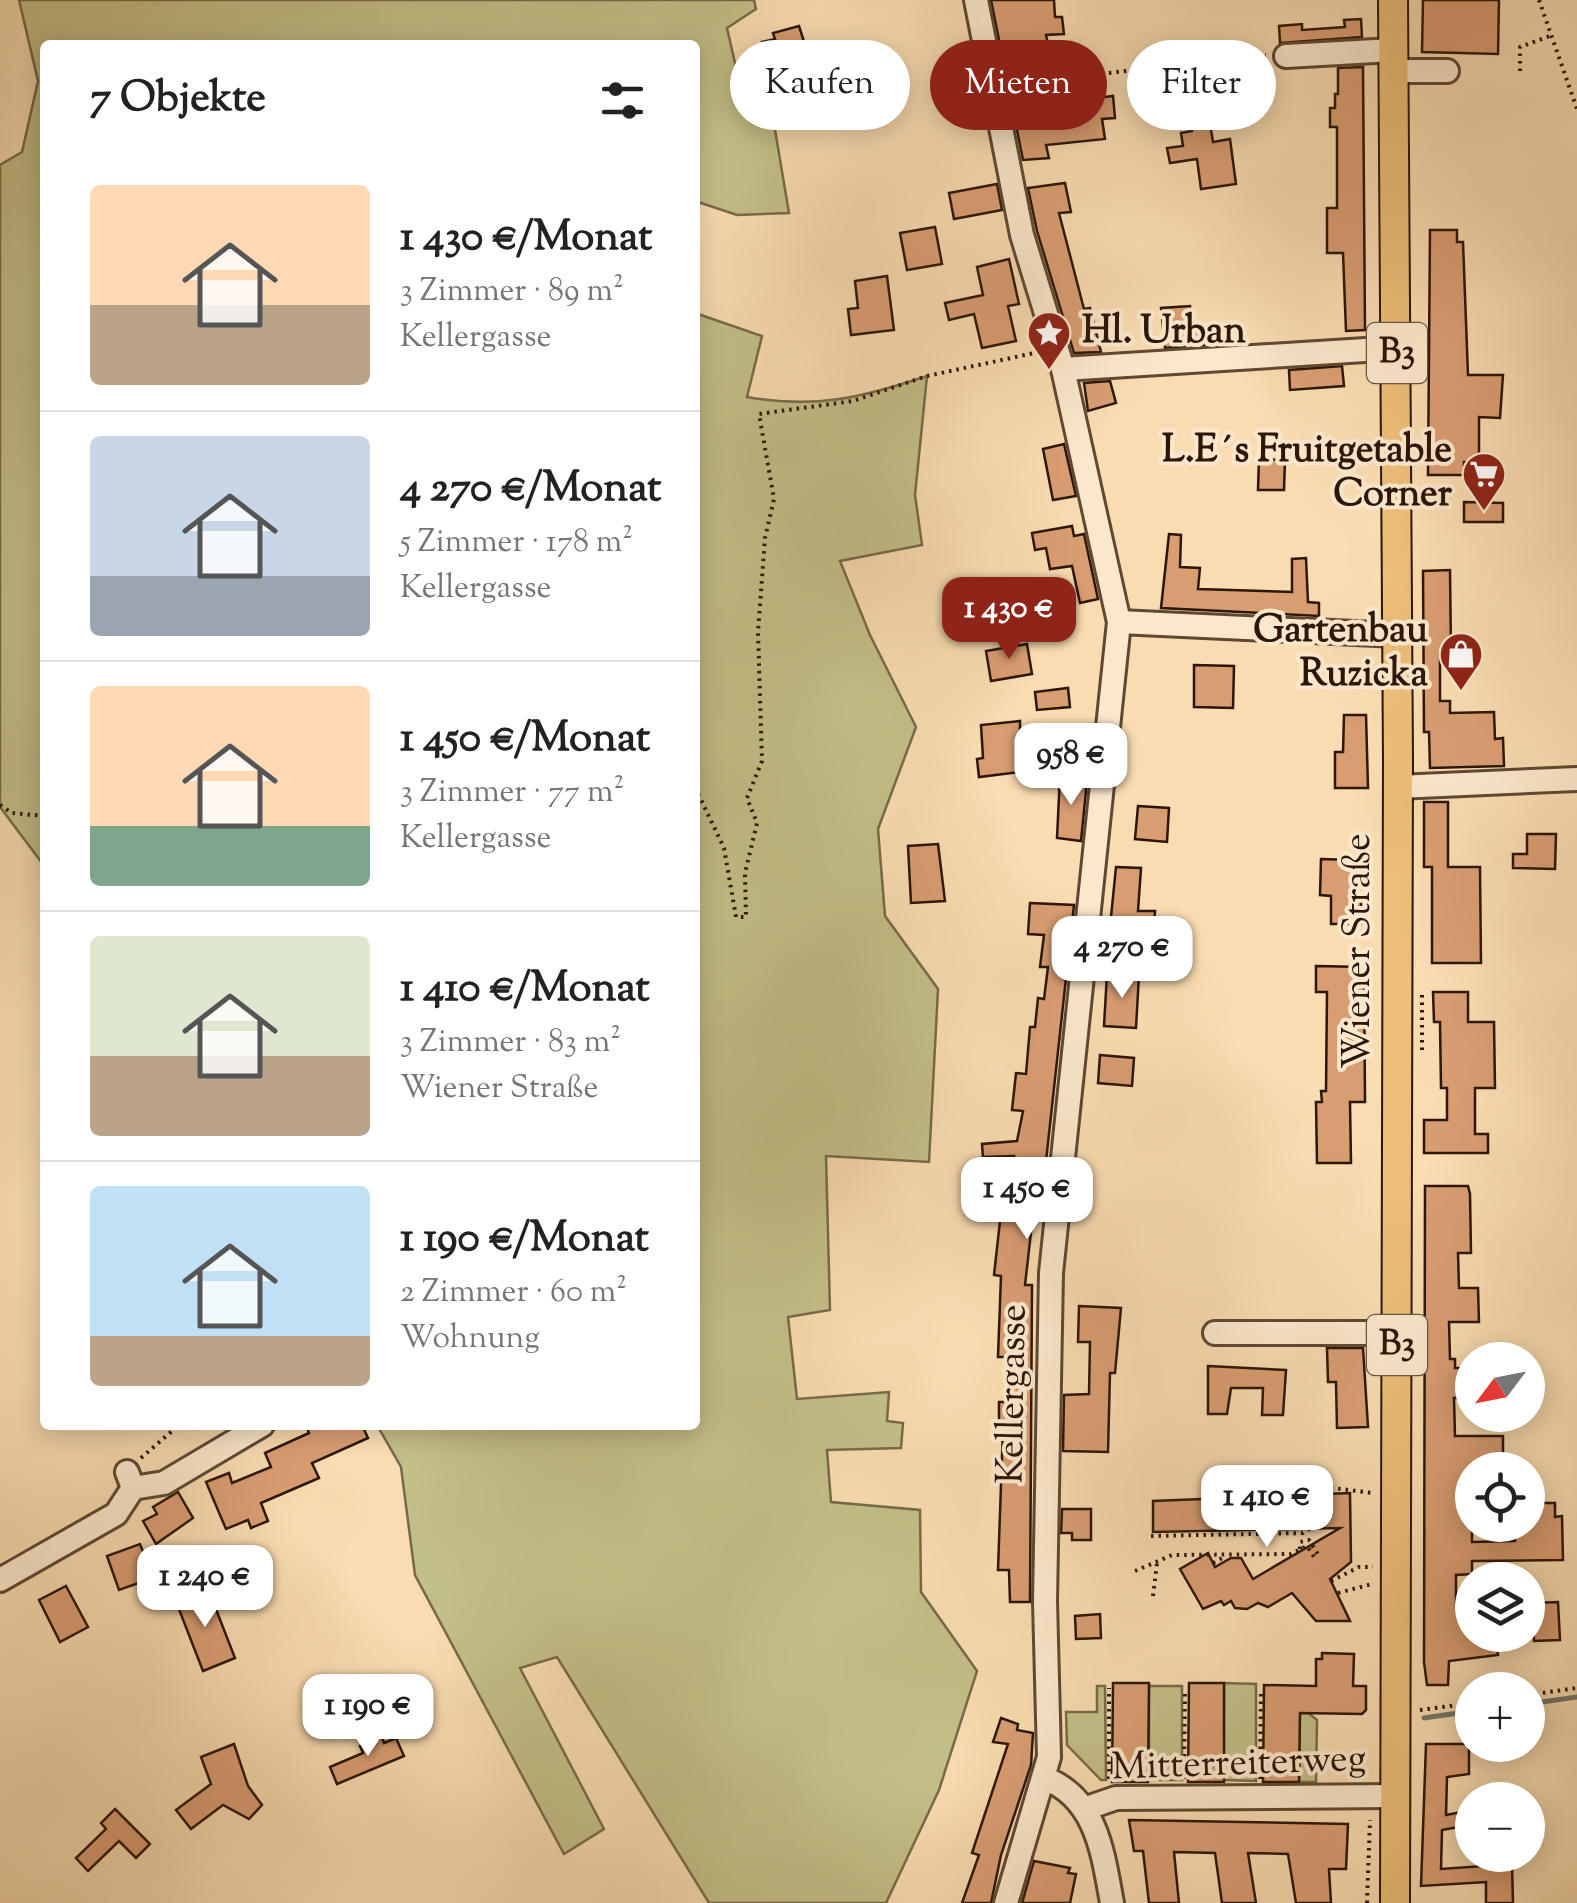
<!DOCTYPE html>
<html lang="de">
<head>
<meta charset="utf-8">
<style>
  :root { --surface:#fff; --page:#f2f2f2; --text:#222; --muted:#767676; --line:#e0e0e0; --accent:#8f2418 }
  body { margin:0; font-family:"Sorts Mill Goudy",serif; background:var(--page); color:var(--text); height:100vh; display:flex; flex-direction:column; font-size:38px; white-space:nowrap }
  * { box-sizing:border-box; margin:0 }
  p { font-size:32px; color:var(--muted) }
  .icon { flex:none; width:55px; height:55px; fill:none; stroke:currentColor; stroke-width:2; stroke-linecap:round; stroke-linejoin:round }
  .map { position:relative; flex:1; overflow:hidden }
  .panel { position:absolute; left:40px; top:40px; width:660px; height:1390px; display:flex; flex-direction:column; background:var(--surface); border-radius:10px; box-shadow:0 5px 25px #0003 }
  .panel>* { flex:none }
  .hud { position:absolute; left:730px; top:40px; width:695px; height:90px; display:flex; gap:20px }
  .needle { width:65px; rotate:238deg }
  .controls { position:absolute; left:1455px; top:1342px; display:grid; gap:20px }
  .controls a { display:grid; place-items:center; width:90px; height:90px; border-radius:50%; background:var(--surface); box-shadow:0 5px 25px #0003; font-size:50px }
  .price { position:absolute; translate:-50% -85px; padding:0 22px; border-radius:20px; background:#fff; color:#222; font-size:32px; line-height:65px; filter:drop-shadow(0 2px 5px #0008) }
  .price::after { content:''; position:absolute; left:50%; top:60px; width:30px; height:22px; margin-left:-15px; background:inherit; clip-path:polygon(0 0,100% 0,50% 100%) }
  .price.active { background:var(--accent); color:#fff }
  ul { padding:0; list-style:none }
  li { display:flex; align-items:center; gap:30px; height:250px; padding:0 50px }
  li+li { border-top:2px solid var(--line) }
  li span { display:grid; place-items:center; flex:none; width:280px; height:200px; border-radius:10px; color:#555 }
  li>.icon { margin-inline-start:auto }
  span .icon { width:120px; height:120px; fill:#fffc; stroke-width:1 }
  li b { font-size:42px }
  h2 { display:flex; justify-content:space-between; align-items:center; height:120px; padding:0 50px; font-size:42px }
  .chip { padding:0 35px; border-radius:45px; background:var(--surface); box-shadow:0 5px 25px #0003; font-size:35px; line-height:90px }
  .chip.active { background:var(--accent); color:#fff }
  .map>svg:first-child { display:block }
</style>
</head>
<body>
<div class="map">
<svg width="1577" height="1903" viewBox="0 0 1577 1903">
  <rect width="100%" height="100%" fill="#f9dcb1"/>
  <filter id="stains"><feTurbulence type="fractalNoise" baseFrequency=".002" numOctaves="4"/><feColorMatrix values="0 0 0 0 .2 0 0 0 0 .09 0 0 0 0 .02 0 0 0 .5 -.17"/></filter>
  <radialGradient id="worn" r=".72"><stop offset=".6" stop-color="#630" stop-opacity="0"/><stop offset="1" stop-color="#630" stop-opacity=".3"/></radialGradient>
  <!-- green -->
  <g fill="#c3bf88" stroke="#786a48" stroke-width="2.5">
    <path d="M19,0H754L756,9L727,28L738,76H766L789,213L737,215L695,201V45H45V867L0,807V165L22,152L38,81Z"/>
    <path d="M695,313L762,336L747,397C815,409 861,398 927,376L915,495L922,545L840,561L870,635L916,727L878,829L885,916L938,989L929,1162L826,1156L830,1310L788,1317L797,1399L889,1392L887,1421L903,1423L901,1448L827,1450L831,1502L920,1510L921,1592L977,1671L939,1790L886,1903H709L557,1657L520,1668L604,1829L564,1854L415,1575L401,1467L377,1425H695Z"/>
    <path d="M1224,1683L1256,1684V1781L1224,1780Z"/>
    <path d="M1097,1686H1105L1106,1780H1101L1067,1745L1066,1712H1097Z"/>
    <path d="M1149,1686H1182V1780H1149V1775H1159V1764H1149Z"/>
    <path d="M1300,1706L1317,1720L1316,1782H1299Z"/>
  </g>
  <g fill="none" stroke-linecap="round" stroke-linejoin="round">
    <!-- stream -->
    <g stroke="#71786e" stroke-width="5">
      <path d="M1528,1704L1577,1697"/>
      <path d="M1424,1718L1472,1711"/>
    </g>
  </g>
  <!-- building -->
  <g fill="#d99d72" stroke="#2c1607" stroke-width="2.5">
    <path d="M991,0H1054L1055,17H1062L1064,34L1046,35L1049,49L1025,50L1030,84L1033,83L1036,99L1040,98L1045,124L1081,121L1079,100L1113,96L1115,118L1102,119L1105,139L1046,145L1049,158L1023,160Z"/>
    <path d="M1423,0H1499L1498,54L1422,52Z"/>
    <path d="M1361,19L1362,37L1280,43L1279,26L1302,24V30L1345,27L1344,20Z"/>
    <path d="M799,26L822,98L803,102L795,73L785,76L782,64L769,67L762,42L775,39L773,33Z"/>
    <path d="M1363,67L1365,330L1346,331L1343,253H1327V208H1337V127H1330V108H1335V94H1338V68Z"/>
    <path d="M1210,124L1213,142L1230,139L1236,184L1201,189L1197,159L1170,163L1167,148L1183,146L1181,133L1192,131V127Z"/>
    <path d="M1065,183L1071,212L1059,213L1084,309L1090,308L1101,352L1074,353L1037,231L1028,188Z"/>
    <path d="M997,184L1002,210L954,219L949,193Z"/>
    <path d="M935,227L942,264L907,270L900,233Z"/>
    <path d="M1430,230H1457V242H1463L1468,375H1503L1500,418L1479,417V462H1464V475H1428Z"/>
    <path d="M1009,259L1019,304L1008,306L1016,341L982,348L974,314L949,320L945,303L983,295L977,267Z"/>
    <path d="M887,276L894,330L851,335L848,309L858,308L855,281Z"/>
    <path d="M1190,306L1192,330L1203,329L1204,345L1165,348L1161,308Z"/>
    <path d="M1342,366L1344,386L1290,390L1289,370Z"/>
    <path d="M1110,381L1116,403L1088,411L1084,383Z"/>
    <path d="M1064,444L1076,496L1053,500L1043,449Z"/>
    <path d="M1259,459L1285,460L1284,490H1258Z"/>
    <path d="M1464,502L1503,503V522H1464Z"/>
    <path d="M1072,526L1074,536L1084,534L1098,599L1080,603L1072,566L1050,569L1046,548L1035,550L1032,533Z"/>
    <path d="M1169,534L1181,535L1180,567L1200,568L1198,589L1292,592V559L1306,558L1308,602L1319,603V616L1161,608Z"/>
    <path d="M1450,570L1451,654H1440V701H1450V713L1494,712L1495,739L1503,738L1504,766L1430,768L1429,732H1424L1423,571Z"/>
    <path d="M1027,644L1032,674L991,681L986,651Z"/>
    <path d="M1194,665L1234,666L1233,708L1194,707Z"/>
    <path d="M1068,688L1070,707L1037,710L1035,692Z"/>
    <path d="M1344,715H1366L1368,788H1335V752H1343Z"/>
    <path d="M1020,721V772L979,777L977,759L983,758L981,725Z"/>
    <path d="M1060,776L1087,780L1081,841L1057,838Z"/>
    <path d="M1424,802H1448V867H1480L1481,963H1432V867H1424Z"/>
    <path d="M1138,806L1169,808L1167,842L1135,839Z"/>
    <path d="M1527,834H1556L1555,869L1513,868V854H1527Z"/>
    <path d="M938,844L945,901L911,903L908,846Z"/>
    <path d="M1321,859L1353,860L1357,896H1361V924H1331V896L1320,895Z"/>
    <path d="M1116,867L1141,868L1138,911H1155L1154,928L1110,927Z"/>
    <path d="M1030,903L1074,905L1041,1207L1034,1206L1025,1285H1032L1030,1602H1010L1009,1570H998L1003,1428H999V1402H1010V1357H998L1001,1276L994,1275L1003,1194L1011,1195L1014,1156L983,1157L982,1144L1017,1141L1023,1111L1012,1110L1016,1073L1026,1074L1030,1027H1035L1038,998L1044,999L1048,967H1040L1044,935L1028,934Z"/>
    <path d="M1316,966L1364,967L1365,1102H1350L1351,1163H1317L1316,1102H1322L1321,1091H1326L1327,992H1316Z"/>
    <path d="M1107,974L1139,975L1136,1028L1104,1026Z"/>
    <path d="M1433,992H1468V1022H1494L1495,1088H1475V1134H1488V1153H1424V1120H1447V1088H1441L1440,1022H1434Z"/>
    <path d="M1100,1055L1134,1058L1132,1086L1098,1083Z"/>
    <path d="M1425,1186H1468L1470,1194L1471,1253H1458L1459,1288H1478L1479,1322H1449L1450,1359H1455V1368H1466V1398H1454L1455,1436H1503V1470H1472V1542L1515,1541V1525H1528V1503H1555V1517L1562,1516L1563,1560L1472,1561V1574L1456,1575V1605H1472V1640L1495,1637L1498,1655L1449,1661L1448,1685H1427L1424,1662Z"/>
    <path d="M1079,1306L1121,1308L1115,1373H1110L1108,1452L1063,1451L1064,1395L1089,1394L1090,1342H1078Z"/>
    <path d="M1327,1348H1363L1368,1427L1337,1428L1336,1382H1328Z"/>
    <path d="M1208,1366L1286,1370L1283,1415H1262L1263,1388H1231L1227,1414H1208Z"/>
    <path d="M306,1425H362L368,1438L312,1463L319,1478L261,1503L268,1521L251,1528L248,1520L226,1529L206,1482L229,1473L232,1483L271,1467L265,1453L309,1433Z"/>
    <path d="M178,1492L193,1518L156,1544L143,1521L157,1514L153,1507Z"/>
    <path d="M1350,1493L1351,1562L1330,1579L1350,1621H1316L1292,1593L1268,1607L1258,1603L1247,1609L1235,1608L1231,1601L1224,1605L1221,1601L1203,1609L1180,1569L1208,1553L1215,1567L1231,1558H1241L1253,1579L1340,1528L1153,1532V1501Z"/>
    <path d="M1062,1509H1091V1540H1072V1533H1061Z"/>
    <path d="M140,1544L153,1578L119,1590L107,1556Z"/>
    <path d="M66,1586L88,1627L60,1642L39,1600Z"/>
    <path d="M197,1590L200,1598L210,1594L235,1658L203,1671L175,1599Z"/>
    <path d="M1558,1602L1560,1640L1534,1641L1533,1603Z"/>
    <path d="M1100,1614L1101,1638L1076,1639L1075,1616Z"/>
    <path d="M1322,1653L1354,1654L1353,1686H1366V1710L1362,1714L1300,1713L1299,1782H1263L1264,1685L1316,1686V1659H1322Z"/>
    <path d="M1113,1683H1149L1148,1782H1112Z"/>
    <path d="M1189,1683H1224V1782H1188Z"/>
    <path d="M1001,1718L1018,1724L1017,1730L1033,1733L1031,1765L1001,1855L991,1903H962L979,1855L972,1853L1008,1744L993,1742Z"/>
    <path d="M382,1737L384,1743L396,1738L404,1756L337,1784L330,1767L363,1753L360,1746Z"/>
    <path d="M234,1744L248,1786L262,1805L249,1819L223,1805L191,1829L176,1810L211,1784L201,1757Z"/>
    <path d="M1426,1744H1469V1774L1447,1777L1446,1815L1462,1812L1464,1826L1442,1830L1441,1869L1512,1864L1513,1903H1486V1882L1421,1886Z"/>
    <path d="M115,1809L150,1844L136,1858L119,1841L88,1871L76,1858L106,1829L101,1823Z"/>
    <path d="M1129,1820L1348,1824L1346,1869H1329L1331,1903H1296L1288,1854L1248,1853L1256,1903H1222L1215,1853L1174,1852L1179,1903H1149L1143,1851H1134Z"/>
    <path d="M1034,1861L1070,1868L1068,1873L1076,1874L1070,1903H1022Z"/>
  </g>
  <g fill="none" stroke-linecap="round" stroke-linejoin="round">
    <!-- minor casing -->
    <g stroke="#5f4832" stroke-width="28">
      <g id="minor">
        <path d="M976,0L1022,235L1063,369L1119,622L1051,1273L1045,1601L1049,1757L1006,1903"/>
        <path d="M1286,56L1393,50"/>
        <path d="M1394,71H1447"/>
        <path d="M1063,369L1397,348"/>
        <path d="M1119,622L1397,635"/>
        <path d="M1397,787L1577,779"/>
        <path d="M1215,1333H1397"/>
        <path d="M133,1488L164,1483L262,1425"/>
        <path d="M0,1580L116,1514L133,1488L127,1472"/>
        <path d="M1044,1778C1097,1798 1103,1854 1112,1903"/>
        <path d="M1084,1809L1116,1798L1396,1796"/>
      </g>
    </g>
    <!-- major casing -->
    <g stroke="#2c1607" stroke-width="32">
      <path id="major" d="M1393,0L1398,761L1395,1903"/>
    </g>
    <!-- path -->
    <g stroke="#2c1607" stroke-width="4" stroke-dasharray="2.5 5" stroke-linecap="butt">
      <path d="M1539,0L1577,109"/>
      <path d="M1520,71V47L1550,36"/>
      <path d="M1012,84L1266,55"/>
      <path d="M695,787L724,848L736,917H746L745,873L757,823L747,798L762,761L758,632L765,538L774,499L759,414L853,401L927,376L1039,352"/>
      <path d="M0,805L12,813L45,816"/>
      <path d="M1422,1050V994"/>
      <path d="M141,1458L179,1425"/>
      <path d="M1151,1536L1303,1533L1309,1529L1311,1495L1318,1486L1372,1493"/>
      <path d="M1300,1549V1542L1309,1540L1319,1556"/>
      <path d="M1213,1563L1224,1557"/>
      <path d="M1135,1571L1172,1555L1291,1554L1307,1546L1314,1557L1318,1555"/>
      <path d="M1331,1581L1359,1567H1373"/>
      <path d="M1338,1593L1372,1584"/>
      <path d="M1153,1596L1157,1563"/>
      <path d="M1528,1695L1577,1688"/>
      <path d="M1420,1710L1472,1703"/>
      <path d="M1109,1779V1688"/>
      <path d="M1184,1779L1185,1689"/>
      <path d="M1260,1779L1261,1689"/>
      <path d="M1367,1903L1370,1820"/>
    </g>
    <!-- minor -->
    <use href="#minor" stroke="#fbe8cc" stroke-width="22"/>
    <!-- major -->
    <use href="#major" stroke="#ecbe78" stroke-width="28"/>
  </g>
  <!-- icons -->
  <defs>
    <g id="sight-pin" transform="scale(2.25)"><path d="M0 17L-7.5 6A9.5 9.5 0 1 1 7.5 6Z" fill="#8f2418" stroke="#fbe8cc"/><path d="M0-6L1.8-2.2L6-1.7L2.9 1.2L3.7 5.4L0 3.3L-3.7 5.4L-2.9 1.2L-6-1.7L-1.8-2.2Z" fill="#fff"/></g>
    <g id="supermarket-pin" transform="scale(2.25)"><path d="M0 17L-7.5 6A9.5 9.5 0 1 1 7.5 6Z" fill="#8f2418" stroke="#fbe8cc"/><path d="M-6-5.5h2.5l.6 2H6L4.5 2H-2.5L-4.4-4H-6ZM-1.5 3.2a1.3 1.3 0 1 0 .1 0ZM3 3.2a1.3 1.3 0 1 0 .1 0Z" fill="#fff"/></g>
    <g id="shop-pin" transform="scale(2.25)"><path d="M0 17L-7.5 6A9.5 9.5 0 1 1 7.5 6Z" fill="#8f2418" stroke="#fbe8cc"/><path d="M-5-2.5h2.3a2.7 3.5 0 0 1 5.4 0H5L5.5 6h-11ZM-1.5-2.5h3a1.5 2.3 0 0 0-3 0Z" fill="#fff"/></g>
  </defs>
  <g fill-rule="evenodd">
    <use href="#sight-pin" x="1049" y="333"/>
    <use href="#supermarket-pin" x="1484" y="474"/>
    <use href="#shop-pin" x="1461" y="654"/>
  </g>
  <g text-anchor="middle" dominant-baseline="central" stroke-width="8" stroke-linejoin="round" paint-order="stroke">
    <!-- shield labels -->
    <g fill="#fbe8cc" stroke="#6a5542" stroke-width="2.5">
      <rect x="1367" y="323" width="60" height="60" rx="8"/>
      <rect x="1367" y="1315" width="60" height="60" rx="8"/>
    </g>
    <g font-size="35" font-weight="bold" fill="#2c1607">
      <text x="1397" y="353">B3</text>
      <text x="1397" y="1345">B3</text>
    </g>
    <!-- poi labels -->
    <g font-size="38" font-weight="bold" fill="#2c1607" stroke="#fbe8cc" text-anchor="end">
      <text x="1082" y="333" text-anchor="start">Hl. Urban</text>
      <text x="1452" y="452">L.E´s Fruitgetable<tspan x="1452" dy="44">Corner</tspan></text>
      <text x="1428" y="632">Gartenbau<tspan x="1428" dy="44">Ruzicka</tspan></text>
    </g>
    <!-- street labels -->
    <g font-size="38" fill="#2c1607" stroke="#fbe8cc">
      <text transform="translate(1360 951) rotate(-90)">Wiener Straße</text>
      <text transform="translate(1014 1394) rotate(-89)">Kellergasse</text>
      <text transform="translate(1239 1765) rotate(-2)">Mitterreiterweg</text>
    </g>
  </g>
  <rect width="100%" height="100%" filter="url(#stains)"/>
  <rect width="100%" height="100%" fill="url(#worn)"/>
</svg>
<div class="controls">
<a><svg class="needle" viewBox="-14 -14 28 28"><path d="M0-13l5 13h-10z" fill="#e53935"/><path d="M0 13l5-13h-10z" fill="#767676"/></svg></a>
<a><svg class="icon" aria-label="locate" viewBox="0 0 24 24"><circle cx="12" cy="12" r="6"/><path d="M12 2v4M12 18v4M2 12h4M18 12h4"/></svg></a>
<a><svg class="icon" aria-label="layers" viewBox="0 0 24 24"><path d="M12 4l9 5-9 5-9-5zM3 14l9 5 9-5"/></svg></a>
<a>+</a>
<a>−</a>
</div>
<b class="price active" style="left:1009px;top:662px">1 430 €</b>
<b class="price" style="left:1071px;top:808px">958 €</b>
<b class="price" style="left:1122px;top:1001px">4 270 €</b>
<b class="price" style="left:1027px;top:1242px">1 450 €</b>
<b class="price" style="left:1267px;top:1550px">1 410 €</b>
<b class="price" style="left:205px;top:1630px">1 240 €</b>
<b class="price" style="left:368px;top:1759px">1 190 €</b>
<div class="hud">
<a class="chip">Kaufen</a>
<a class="chip active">Mieten</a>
<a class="chip">Filter</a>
</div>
<section class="panel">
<h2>7 Objekte<svg class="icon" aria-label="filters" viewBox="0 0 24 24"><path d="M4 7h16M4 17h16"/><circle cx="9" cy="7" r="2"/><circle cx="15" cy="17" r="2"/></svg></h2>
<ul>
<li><span style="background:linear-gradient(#ffd9b3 60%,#b9a48a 0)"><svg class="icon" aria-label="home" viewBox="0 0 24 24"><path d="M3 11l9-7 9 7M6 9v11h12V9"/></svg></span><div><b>1 430 €/Monat</b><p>3 Zimmer · 89 m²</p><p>Kellergasse</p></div></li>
<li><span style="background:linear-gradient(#c9d6e8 70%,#9aa5b1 0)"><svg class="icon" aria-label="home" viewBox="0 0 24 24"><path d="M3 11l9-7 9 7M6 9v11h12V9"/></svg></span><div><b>4 270 €/Monat</b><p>5 Zimmer · 178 m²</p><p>Kellergasse</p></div></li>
<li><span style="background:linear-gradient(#ffd9b3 70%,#7fa58c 0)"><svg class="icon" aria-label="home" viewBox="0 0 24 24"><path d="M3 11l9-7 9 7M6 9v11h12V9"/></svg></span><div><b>1 450 €/Monat</b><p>3 Zimmer · 77 m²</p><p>Kellergasse</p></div></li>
<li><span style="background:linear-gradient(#dfe7d0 60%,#b9a48a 0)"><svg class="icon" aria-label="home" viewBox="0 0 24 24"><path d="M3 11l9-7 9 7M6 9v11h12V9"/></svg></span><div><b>1 410 €/Monat</b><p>3 Zimmer · 83 m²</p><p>Wiener Straße</p></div></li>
<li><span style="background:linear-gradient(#bfe0f5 75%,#b9a48a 0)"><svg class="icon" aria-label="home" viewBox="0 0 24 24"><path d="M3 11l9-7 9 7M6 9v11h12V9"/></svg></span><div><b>1 190 €/Monat</b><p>2 Zimmer · 60 m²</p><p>Wohnung</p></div></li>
</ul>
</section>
</div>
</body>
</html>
